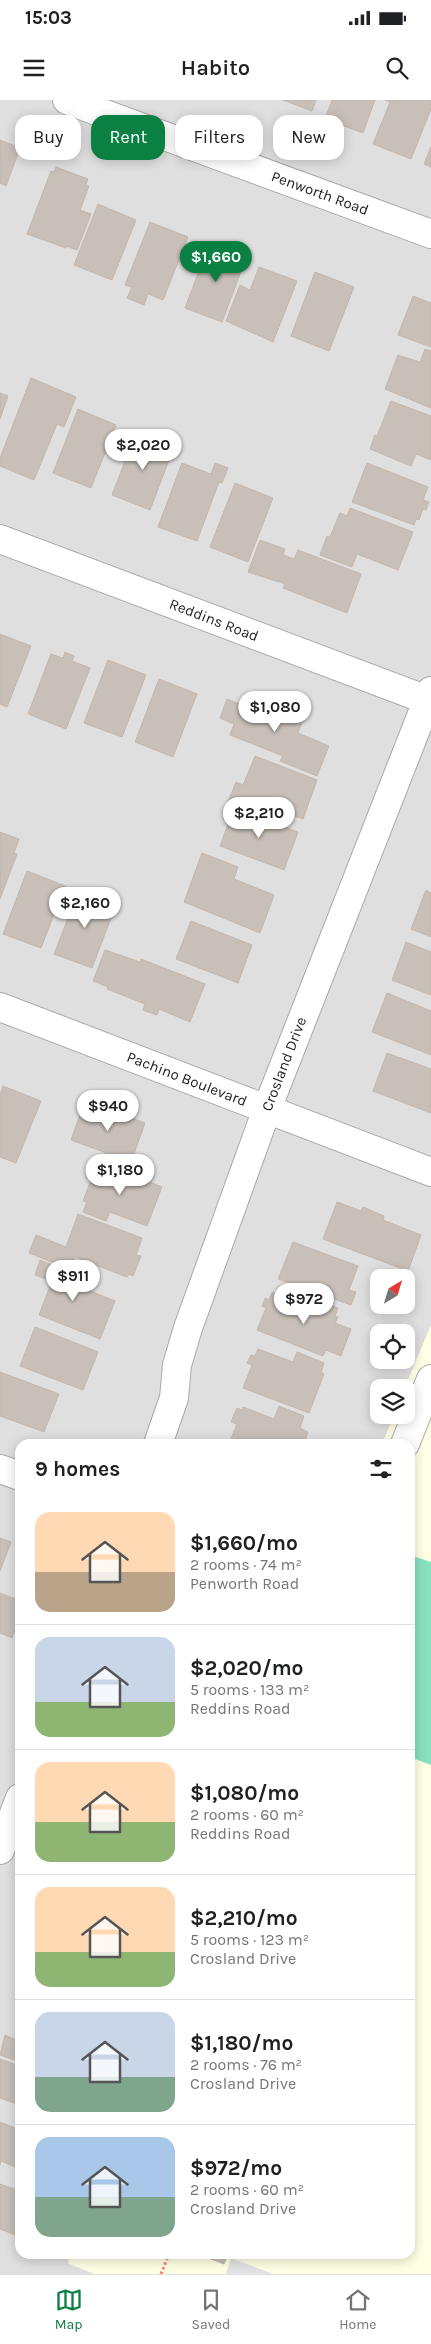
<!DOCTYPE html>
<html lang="en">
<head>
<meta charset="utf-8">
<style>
  :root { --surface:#fff; --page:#f2f2f2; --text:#202124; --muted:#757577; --line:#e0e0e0; --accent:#0b8043 }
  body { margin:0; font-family:Karla,sans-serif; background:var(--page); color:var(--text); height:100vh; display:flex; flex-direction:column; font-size:19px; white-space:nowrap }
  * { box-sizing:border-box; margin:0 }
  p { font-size:16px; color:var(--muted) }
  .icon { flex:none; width:28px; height:28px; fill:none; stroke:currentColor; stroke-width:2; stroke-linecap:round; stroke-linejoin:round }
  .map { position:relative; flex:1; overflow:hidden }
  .drawer { position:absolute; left:15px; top:1339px; width:400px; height:820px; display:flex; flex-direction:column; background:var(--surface); border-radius:15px; box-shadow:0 2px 12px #0003 }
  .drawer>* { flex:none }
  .banner { position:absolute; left:15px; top:15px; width:401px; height:45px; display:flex; gap:10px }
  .needle { width:32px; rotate:38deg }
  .fabs { position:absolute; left:370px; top:1169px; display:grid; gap:10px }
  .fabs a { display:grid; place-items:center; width:45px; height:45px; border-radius:10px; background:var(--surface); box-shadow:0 2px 12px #0003; font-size:25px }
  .price { position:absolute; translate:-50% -42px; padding:0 11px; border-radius:18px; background:#fff; color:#222; font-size:16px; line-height:32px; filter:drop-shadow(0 1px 2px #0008) }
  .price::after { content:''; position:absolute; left:50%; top:30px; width:15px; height:11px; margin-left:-8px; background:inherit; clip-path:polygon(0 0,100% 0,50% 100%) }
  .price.active { background:var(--accent); color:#fff }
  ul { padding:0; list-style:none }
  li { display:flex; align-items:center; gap:15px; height:125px; padding:0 20px }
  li+li { border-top:1px solid var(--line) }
  li span { display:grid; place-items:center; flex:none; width:140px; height:100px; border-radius:15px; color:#555 }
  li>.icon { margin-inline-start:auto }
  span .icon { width:60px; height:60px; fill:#fffc; stroke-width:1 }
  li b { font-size:21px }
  h2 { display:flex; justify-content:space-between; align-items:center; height:60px; padding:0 20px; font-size:21px }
  .tag { padding:0 18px; border-radius:15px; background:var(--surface); box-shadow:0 2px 12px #0003; font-size:18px; line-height:45px }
  .tag.active { background:var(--accent); color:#fff }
  .status { display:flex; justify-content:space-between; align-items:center; height:35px; padding:0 25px; background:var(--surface); direction:ltr }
  .status svg { height:14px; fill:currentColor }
  header { display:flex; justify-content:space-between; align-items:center; height:65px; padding:0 20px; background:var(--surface); font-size:22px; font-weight:600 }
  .tab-bar { display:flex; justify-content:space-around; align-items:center; height:70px; border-top:1px solid var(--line); background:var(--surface); font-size:14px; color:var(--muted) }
  .tab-bar a { display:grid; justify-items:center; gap:2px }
  .tab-bar .active { color:var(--accent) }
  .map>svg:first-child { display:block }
</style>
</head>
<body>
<div class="status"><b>15:03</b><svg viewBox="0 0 49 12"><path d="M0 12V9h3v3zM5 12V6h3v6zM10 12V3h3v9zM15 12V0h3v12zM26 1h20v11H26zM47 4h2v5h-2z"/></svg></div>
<header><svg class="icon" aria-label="menu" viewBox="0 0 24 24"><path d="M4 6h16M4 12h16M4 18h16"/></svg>Habito<svg class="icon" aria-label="search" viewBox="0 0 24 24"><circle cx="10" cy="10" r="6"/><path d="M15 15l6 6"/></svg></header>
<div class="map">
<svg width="431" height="2174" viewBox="0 0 431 2174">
  <rect width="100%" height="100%" fill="#f2efe9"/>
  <!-- residential -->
  <path fill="#e0dfdf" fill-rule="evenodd" d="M0,0H431V1225L405,1287L379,1288V1315H394L382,1344H20V2154H71L68,2164L95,2174H0ZM379,1178H406V1205H379ZM379,1232H406V1260H379Z"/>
  <!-- education -->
  <path fill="#ffffe5" d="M431,1225V2174H95L68,2163L71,2154H410V1344H382L394,1315H406L405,1287Z"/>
  <!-- pitch -->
  <path fill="#88e0be" d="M410,1455L431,1462V1665L410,1657Z"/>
  <!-- parking -->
  <path fill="#e2e2e2" d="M231,2158L273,2174H226Z"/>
  <!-- building -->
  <g fill="#c7bfb8" stroke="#c4b6ab">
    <path d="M283,0H316L312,11Z"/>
    <path d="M332,0H375L363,33L325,19Z"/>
    <path d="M385,0H431V9L411,59L373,44L390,2Z"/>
    <path d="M0,40L20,48L6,86L0,83Z"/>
    <path d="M431,47V67L424,64Z"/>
    <path d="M56,67L88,79L86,85L89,86L80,110L91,114L77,150L66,146V148L27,134L51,71L54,72Z"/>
    <path d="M98,104L136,120L112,180L74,165Z"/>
    <path d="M150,122L188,137L163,200L148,194L144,205L127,198L132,187L125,185Z"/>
    <path d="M209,145L246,158L222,222L185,208Z"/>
    <path d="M259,167L297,181L273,242L226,221L240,185L250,190Z"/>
    <path d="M315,172L354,187L329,251L291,236Z"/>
    <path d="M413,196L431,203V247L398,235Z"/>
    <path d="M425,249L431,251V308L385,289L398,255L420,262Z"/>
    <path d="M31,278L76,297L64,327L57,324L34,380L0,366V358Z"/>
    <path d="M0,293L8,296L0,319Z"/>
    <path d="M391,301L431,316V360L416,354L411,366L370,349L375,335L377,336Z"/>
    <path d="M78,309L116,325L91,388L53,373Z"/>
    <path d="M136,333L174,347L150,410L112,395Z"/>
    <path d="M182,363L211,374L215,363L228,368L222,383L219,382L197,441L158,427Z"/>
    <path d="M367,363L428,387L423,400L429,402L426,410L423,409L419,420L416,419L414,425L352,402Z"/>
    <path d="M235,383L273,398L248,462L210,447Z"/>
    <path d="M350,408L413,432L398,470L357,454L352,467L320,455L327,436L330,437L340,413L347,416Z"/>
    <path d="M260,440L285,449L283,455L294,459L298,450L361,474L347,513L283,488L285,484L248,472Z"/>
    <path d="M0,534L31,546L7,607L0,604Z"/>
    <path d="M65,552L74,556L72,561L90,568L66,629L28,614L51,554L63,558Z"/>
    <path d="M108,560L146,575L122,637L84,623Z"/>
    <path d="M159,579L197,594L173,657L135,642Z"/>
    <path d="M245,596L263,603L265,599L274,603L273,607L303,619L298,633L329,646L317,676L280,661L283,656L230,635L234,624L220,618L227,599L242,605Z"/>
    <path d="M255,656L317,680L303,719L269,706L265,716L228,702L236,682L243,685Z"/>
    <path d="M234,708L298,732L284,770L220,746Z"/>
    <path d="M0,732L19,739L14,753L17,754L0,799Z"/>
    <path d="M202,753L238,767L234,779L274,795L260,833L184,802Z"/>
    <path d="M27,771L65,786L41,848L3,834Z"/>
    <path d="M79,790L116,805L92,868L54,854Z"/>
    <path d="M426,790L431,793V837L411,829Z"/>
    <path d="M191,821L252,845L238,883L176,859Z"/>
    <path d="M406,842L431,852V895L392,880Z"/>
    <path d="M105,850L140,862L141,859L205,884L190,922L159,909L157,915L143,910L145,904L107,889L108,887L93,881Z"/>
    <path d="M387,893L431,911V955L372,932Z"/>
    <path d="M387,953L431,969V1013L373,991Z"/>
    <path d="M3,986L41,1001L16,1063L0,1057V995Z"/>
    <path d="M85,1001L145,1023L131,1062L71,1040Z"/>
    <path d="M98,1062L162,1087L147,1126L110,1112L106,1121L83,1112L87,1102L83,1101Z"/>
    <path d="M337,1102L361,1111L363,1107L384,1116L383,1120L421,1135L408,1171L323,1139Z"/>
    <path d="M78,1114L142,1138L136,1155L141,1156L133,1176L129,1174L127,1177L75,1157L70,1169L29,1153L36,1135L66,1147Z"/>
    <path d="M293,1142L358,1166L349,1190L356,1192L351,1205L278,1179Z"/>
    <path d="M40,1160L82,1177L78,1186L115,1201L100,1239L39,1215L52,1181L35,1175Z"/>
    <path d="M272,1192L312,1208L315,1200L338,1208L335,1216L338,1217L335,1223L351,1229L341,1256L326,1250L323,1256L257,1230L266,1208L262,1206L265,1198L269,1200Z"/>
    <path d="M35,1227L98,1252L83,1290L20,1266Z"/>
    <path d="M258,1249L293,1262L297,1252L324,1263L321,1273L324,1274L309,1313L243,1288L252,1265L247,1263L251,1255L255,1256Z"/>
    <path d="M0,1272L59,1294L44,1332L0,1316Z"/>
    <path d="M279,1306L304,1316L300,1328L308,1332L304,1344H229L237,1324L231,1322L237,1308L242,1310L243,1307L274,1319Z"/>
    <path d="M0,1438L11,1442L0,1471Z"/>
    <path d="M0,1493L20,1501V1516L12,1538L0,1533Z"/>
    <path d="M20,1930V1962L0,1955L5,1935L16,1940Z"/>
    <path d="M0,1959L20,1966V2005L0,1998Z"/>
    <path d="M0,2022L20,2030V2069L1,2061L0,2065Z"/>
    <path d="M0,2084L20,2091V2129L18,2136L0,2129Z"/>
    <path d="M198,2154H228L224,2164Z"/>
  </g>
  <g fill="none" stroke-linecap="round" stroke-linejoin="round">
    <!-- minor casing -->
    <g stroke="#a9a9a9" stroke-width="30">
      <g id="minor">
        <path d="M67,0L431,134"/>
        <path d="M0,439L427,600"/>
        <path d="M0,907L431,1072"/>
        <path d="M158,1344L174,1298L177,1265L188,1228L267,1009L431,591"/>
        <path d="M405,1344L431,1279"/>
        <path d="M0,1369L20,1376"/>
        <path d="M0,1750L20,1698"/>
      </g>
    </g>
    <!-- path -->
    <path stroke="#fa8072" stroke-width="3" stroke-dasharray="2.5 2.5" stroke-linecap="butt" d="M161,2174L169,2154"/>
    <!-- minor -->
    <use href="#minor" stroke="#fff" stroke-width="28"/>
  </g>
  <g text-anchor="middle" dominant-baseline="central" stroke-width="4" stroke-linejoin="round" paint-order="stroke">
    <!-- street labels -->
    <g font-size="15" fill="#222" stroke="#fff">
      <text transform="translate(320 93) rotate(20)">Penworth Road</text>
      <text transform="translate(214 520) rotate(21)">Reddins Road</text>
      <text transform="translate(284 964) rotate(-69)">Crosland Drive</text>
      <text transform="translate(187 979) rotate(21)">Pachino Boulevard</text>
    </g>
  </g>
</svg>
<div class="fabs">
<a><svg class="needle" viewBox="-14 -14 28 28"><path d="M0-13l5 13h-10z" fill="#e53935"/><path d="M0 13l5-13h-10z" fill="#757577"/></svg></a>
<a><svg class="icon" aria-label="locate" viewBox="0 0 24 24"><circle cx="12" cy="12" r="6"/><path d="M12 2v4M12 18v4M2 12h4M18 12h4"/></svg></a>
<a><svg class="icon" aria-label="layers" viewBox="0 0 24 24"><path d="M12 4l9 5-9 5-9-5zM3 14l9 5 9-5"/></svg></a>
</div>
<b class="price active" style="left:216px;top:183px">$1,660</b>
<b class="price" style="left:143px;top:371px">$2,020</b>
<b class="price" style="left:275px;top:633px">$1,080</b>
<b class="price" style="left:259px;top:739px">$2,210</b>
<b class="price" style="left:85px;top:829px">$2,160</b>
<b class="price" style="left:108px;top:1032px">$940</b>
<b class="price" style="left:120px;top:1096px">$1,180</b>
<b class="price" style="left:73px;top:1202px">$911</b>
<b class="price" style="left:304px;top:1225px">$972</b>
<div class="banner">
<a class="tag">Buy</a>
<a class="tag active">Rent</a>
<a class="tag">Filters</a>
<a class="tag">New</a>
</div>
<section class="drawer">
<h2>9 homes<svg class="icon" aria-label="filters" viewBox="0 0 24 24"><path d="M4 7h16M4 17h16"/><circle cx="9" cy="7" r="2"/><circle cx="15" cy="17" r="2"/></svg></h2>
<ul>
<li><span style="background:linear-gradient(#ffd9b3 60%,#b9a48a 0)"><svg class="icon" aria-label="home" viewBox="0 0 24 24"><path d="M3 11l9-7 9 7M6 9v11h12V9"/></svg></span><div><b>$1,660/mo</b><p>2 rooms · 74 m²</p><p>Penworth Road</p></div></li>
<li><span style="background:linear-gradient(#c9d6e8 65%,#8fb573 0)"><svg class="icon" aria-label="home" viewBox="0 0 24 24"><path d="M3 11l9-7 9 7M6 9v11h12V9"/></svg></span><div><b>$2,020/mo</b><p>5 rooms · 133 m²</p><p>Reddins Road</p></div></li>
<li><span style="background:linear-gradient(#ffd9b3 60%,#8fb573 0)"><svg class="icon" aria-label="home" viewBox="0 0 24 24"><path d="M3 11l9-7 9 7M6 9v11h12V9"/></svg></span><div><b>$1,080/mo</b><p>2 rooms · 60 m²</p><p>Reddins Road</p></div></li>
<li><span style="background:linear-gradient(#ffd9b3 65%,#8fb573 0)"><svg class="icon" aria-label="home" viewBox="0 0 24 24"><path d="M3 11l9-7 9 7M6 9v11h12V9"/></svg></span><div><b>$2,210/mo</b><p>5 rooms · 123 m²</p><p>Crosland Drive</p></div></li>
<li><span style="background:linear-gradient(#c9d6e8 65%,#7fa58c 0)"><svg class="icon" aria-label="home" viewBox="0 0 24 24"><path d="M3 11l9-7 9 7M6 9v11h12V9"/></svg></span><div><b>$1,180/mo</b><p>2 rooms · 76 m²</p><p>Crosland Drive</p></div></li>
<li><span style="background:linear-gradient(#a9c7e8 60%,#7fa58c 0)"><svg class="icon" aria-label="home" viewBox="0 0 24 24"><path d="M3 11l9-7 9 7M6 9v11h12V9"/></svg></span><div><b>$972/mo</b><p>2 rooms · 60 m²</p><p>Crosland Drive</p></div></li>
</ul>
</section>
</div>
<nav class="tab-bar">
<a class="active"><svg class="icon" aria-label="map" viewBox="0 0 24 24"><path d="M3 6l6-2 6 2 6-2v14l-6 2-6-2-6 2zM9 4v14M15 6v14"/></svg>Map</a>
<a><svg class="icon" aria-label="saved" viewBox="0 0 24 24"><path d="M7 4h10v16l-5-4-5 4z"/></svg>Saved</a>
<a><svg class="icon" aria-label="home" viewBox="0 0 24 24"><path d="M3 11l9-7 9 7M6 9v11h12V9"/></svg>Home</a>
</nav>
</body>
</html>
